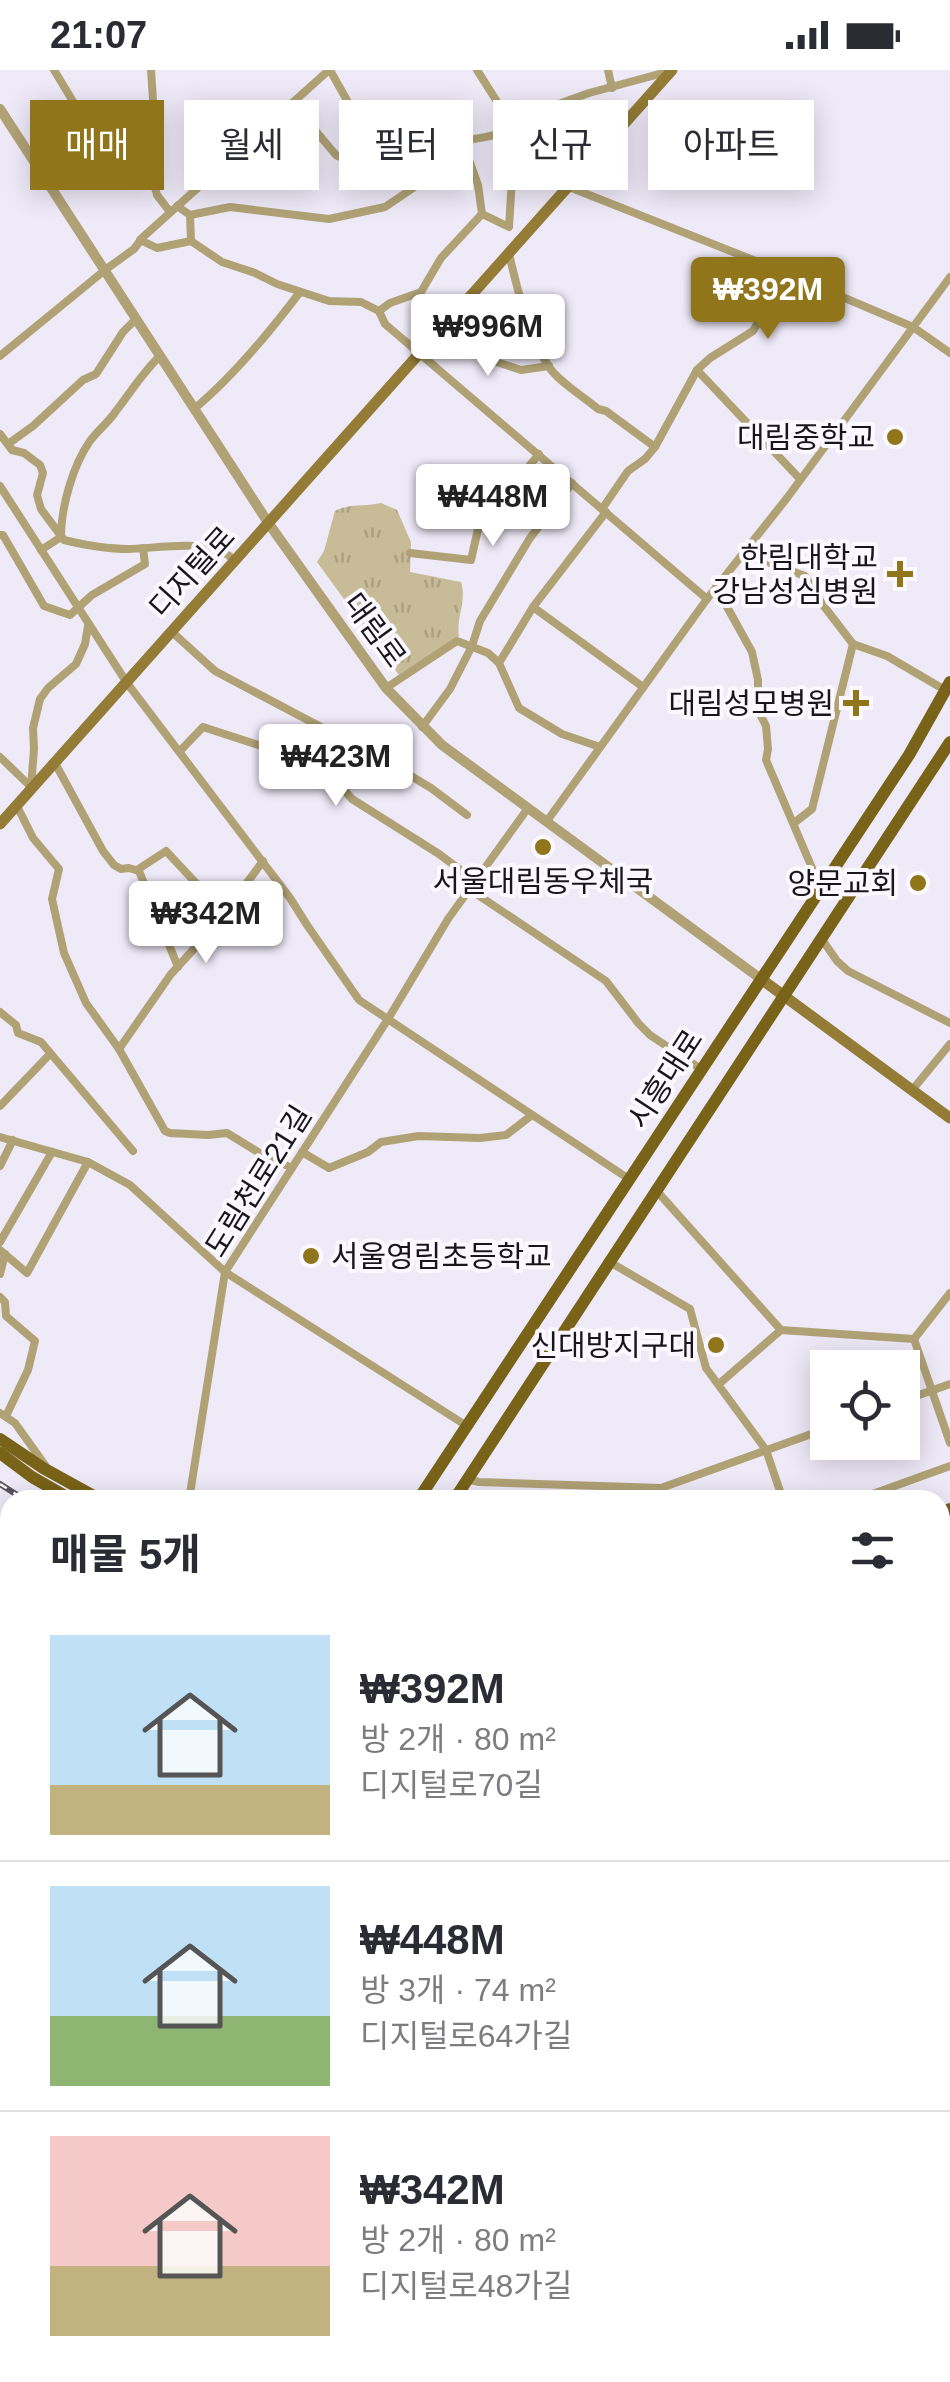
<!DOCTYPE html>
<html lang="ko">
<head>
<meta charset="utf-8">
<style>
  :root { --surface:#fff; --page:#f7f7f7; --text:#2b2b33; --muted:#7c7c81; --line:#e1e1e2; --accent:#90751b }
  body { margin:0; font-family:Arial,"Noto Sans KR",sans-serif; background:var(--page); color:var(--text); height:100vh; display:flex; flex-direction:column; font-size:38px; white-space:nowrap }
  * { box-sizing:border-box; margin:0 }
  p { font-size:32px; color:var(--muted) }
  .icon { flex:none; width:55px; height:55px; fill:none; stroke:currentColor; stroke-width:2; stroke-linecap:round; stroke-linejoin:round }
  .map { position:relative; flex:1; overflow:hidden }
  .details { position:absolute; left:0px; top:1420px; width:950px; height:892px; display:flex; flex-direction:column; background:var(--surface); border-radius:30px 30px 0 0; box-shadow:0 5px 25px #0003 }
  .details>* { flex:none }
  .hud { position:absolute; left:30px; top:30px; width:890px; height:90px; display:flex; gap:20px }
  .fabs { position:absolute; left:810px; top:1280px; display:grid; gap:20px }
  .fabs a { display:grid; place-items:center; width:110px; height:110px; border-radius:0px; background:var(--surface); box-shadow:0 5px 25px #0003; font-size:50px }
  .price { position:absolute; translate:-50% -85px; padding:0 22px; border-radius:10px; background:#fff; color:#222; font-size:32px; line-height:65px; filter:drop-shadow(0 2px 5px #0008) }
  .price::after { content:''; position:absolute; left:50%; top:60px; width:30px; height:22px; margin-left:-15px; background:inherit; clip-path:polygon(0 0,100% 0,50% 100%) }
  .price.selected { background:var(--accent); color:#fff }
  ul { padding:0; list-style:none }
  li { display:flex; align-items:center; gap:30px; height:250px; padding:0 50px }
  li+li { border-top:2px solid var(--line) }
  li span { display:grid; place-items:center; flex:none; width:280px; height:200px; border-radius:0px; color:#555 }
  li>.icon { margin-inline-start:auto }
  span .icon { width:120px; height:120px; fill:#fffc; stroke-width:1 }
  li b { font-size:42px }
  h2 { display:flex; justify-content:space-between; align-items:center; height:120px; padding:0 50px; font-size:42px }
  .pill { padding:0 35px; border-radius:0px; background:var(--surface); box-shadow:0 5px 25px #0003; font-size:35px; line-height:90px }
  .pill.selected { background:var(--accent); color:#fff }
  .status { display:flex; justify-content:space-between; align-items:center; height:70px; padding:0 50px; background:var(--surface); direction:ltr }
  .status svg { height:28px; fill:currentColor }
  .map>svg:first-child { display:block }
</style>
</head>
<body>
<div class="status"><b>21:07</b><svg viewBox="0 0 49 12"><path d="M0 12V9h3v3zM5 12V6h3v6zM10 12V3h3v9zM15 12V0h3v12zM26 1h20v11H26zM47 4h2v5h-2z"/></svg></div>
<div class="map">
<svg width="950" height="2312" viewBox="0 0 950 2312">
  <defs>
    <pattern id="park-tufts" width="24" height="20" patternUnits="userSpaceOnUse" patternTransform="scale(2.5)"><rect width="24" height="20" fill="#c8bb98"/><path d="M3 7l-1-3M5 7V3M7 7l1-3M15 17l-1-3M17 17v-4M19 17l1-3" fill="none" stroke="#aba082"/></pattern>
  </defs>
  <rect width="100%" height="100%" fill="#efeaf8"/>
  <!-- park -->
  <path fill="url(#park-tufts)" d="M381,433L397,440L411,472L410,502L461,512C467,531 456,547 459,566L399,605L317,492L324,481L335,441C349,433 365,437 381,433Z"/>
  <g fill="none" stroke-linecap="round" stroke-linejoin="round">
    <!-- minor -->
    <g stroke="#b1a276" stroke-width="8">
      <path d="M151,0L155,61L154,114L157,125L170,142"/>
      <path d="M477,0L515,60L562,113L569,117L786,203L913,257L950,283"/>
      <path d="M608,0L612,18"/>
      <path d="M292,33L336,85L349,91L368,68L330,0"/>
      <path d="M515,60L528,45L589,23L667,2"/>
      <path d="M368,68C417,79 467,73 515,60"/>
      <path d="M52,118L109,91L54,0"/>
      <path d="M177,136L190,145L230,137L329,149L385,137L416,116L462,70L478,115L482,144L441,188L421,222L390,233L379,241"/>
      <path d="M482,144L509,157L515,60"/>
      <path d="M190,145L191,171"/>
      <path d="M140,170L157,178L191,171L222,192L255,203L277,214L329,231L361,232L379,241"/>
      <path d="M509,184C518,222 528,265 549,297C559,312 584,327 598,339L606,341L655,377"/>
      <path d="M379,241L385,254L707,529"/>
      <path d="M432,271L521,300L549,296"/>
      <path d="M0,286L105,200L134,179L143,167L329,0"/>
      <path d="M697,300L800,409"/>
      <path d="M194,339C234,306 269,263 300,222"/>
      <path d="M0,364L12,380L24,383L40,395L43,403L37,425L41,439L64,470C85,475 106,479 128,479C156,479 217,466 235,492"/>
      <path d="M8,374L33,356L83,310L96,304L123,262L136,249"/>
      <path d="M0,416L127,613L290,828L307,855L359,930L629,1109"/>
      <path d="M602,439L628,401L645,389L655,377L697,300L710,288L753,261L786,203"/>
      <path d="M0,465H3L44,536L70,545L92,525L145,494L143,478"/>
      <path d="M41,480L61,467C61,437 73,395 90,371C98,360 109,352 116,341C130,323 143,302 160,286"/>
      <path d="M410,483L471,490L478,459L539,384"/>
      <path d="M743,483L805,506L823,535L853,574L887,586L945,620"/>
      <path d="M716,517L752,582L758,610V640L766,656L768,679L766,690L821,819"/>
      <path d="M533,537L643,617"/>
      <path d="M172,562L215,601L391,694L431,718L467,745"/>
      <path d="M499,593L533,537L606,442"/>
      <path d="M386,618L457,571L488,583L499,593L519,638L562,664L600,677"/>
      <path d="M422,657L450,619L472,576L480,551L530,468L572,413"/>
      <path d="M180,681L203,657L295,687L316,701L335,710L352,729L439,784L475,811"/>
      <path d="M0,687L31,717"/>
      <path d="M55,693L103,781L114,795L121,799L129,798L139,801L178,897"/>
      <path d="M31,717L34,679L33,658L40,629L48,618L76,594L85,574L88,556"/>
      <path d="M17,736L33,768L59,799L52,829L64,883L86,933L119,979L165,1061L170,1063L208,1065L227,1063L258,1082L292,1098"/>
      <path d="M547,751L707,529L787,428L950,207"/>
      <path d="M794,753L812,739L853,574"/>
      <path d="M137,800L166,781L224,843"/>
      <path d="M469,819L606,911L639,954L650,965L701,999"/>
      <path d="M821,868L837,891L848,901L950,953"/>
      <path d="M0,942L16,955L18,963L41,972L133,1081"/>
      <path d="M119,979L171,904L215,856L263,791"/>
      <path d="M913,1019L950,974"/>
      <path d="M0,1036L50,984"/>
      <path d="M0,1067L88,1092L130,1115L225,1202L467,1356"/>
      <path d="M302,1082L329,1098L368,1082L381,1072L419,1066L480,1068L506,1065L532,1045"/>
      <path d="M0,1096L13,1070"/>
      <path d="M655,1119L781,1260L914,1269L950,1223"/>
      <path d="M0,1172L52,1082"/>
      <path d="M0,1180L27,1203L88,1092"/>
      <path d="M608,1191L690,1239L706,1298L766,1380L783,1430"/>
      <path d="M0,1204L5,1184"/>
      <path d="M0,1227L5,1232L6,1246L35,1271L28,1300L6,1346"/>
      <path d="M914,1269L950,1373"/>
      <path d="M719,1314L781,1260"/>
      <path d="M902,1331L950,1314"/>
      <path d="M0,1343L15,1353L45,1395"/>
      <path d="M467,1409L479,1412L661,1418L828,1358"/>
      <path d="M192,1430L190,1424L225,1202L388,949L448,849L528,738"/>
      <path d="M856,1430L950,1396"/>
      <path d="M0,1475L10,1485"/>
      <path d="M0,1499L5,1516"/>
      <path d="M0,1728L10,1713"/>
      <path d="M0,1902L10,1887"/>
      <path d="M940,1930L950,1918"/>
      <path d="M940,2052L950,2039"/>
      <path d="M940,2070L950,2068"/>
      <path d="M940,2153L950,2150"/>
      <path d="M940,2181L950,2226"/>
      <path d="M928,2302L930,2312"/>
      <path d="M2,2312L10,2299"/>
      <path d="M248,2312L291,2302"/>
    </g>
    <!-- tertiary -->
    <g stroke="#b1a276" stroke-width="10">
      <path d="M0,39L269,454L386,618L442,675L761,909"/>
      <path d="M940,1748L950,1736"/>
      <path d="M940,1759L950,1758"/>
      <path d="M0,1877L10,1882"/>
    </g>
    <!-- secondary -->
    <g stroke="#947c36" stroke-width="11">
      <path d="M0,754L672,0"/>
      <path d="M761,909L950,1048"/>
      <path d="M940,1568L950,1565"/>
    </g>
    <!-- primary -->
    <g stroke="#796318" stroke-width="12">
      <path d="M0,1369L43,1398L101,1430"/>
      <path d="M0,1383L32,1407L72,1430"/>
      <path d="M418,1430L909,685L950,612"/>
      <path d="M454,1430L950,672"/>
      <path d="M940,1443L950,1439"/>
      <path d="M0,1456L10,1462"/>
      <path d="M940,1514L950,1510"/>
      <path d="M0,2067L10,2051"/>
      <path d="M0,2127L10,2113"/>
      <path d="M940,2252L950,2249"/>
      <path d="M940,2277L950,2275"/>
      <path d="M507,2312L512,2302"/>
      <path d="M674,2312L716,2302"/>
      <path d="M788,2312L829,2302"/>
    </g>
    <!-- rail casing -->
    <g stroke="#55535b" stroke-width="6">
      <g id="rail">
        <path d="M0,1414L25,1430"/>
        <path d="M940,1470L950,1466"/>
      </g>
    </g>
    <!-- rail -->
    <use href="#rail" stroke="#fbf9ff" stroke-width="2.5" stroke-dasharray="8" stroke-linecap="butt"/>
  </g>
  <!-- markers -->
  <g fill="#90751b" stroke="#fbf9ff" stroke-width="4">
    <circle cx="895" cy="367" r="10"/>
    <path d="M895 489h10v10h10v10h-10v10h-10v-10h-10v-10h10z"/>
    <path d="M851 618h10v10h10v10h-10v10h-10v-10h-10v-10h10z"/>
    <circle cx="543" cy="777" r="10"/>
    <circle cx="918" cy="813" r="10"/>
    <circle cx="311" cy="1186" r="10"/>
    <circle cx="716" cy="1275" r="10"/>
  </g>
  <g text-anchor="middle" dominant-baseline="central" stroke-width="8" stroke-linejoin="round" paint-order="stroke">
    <!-- poi labels -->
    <g font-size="30" fill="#17161b" stroke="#fbf9ff" text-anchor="end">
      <text x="875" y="367">대림중학교</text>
      <text x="878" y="487">한림대학교<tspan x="878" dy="34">강남성심병원</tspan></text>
      <text x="834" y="633">대림성모병원</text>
      <text x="543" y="811" text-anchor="middle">서울대림동우체국</text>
      <text x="898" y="813">양문교회</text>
      <text x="331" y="1186" text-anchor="start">서울영림초등학교</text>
      <text x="696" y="1275">신대방지구대</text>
    </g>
    <!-- street labels -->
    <g font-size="30" fill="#17161b" stroke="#fbf9ff">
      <text transform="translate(192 502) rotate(-48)">디지털로</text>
      <text transform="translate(375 560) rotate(54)">대림로</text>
      <text transform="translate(665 1009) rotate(-57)">시흥대로</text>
      <text transform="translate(258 1111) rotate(-58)">도림천로21길</text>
    </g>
  </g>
</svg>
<div class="fabs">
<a><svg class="icon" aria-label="locate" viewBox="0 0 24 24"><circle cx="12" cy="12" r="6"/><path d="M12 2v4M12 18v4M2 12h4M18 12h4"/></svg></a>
</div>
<b class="price selected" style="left:768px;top:272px">₩392M</b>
<b class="price" style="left:488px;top:309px">₩996M</b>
<b class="price" style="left:493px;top:479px">₩448M</b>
<b class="price" style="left:336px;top:739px">₩423M</b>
<b class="price" style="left:206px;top:896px">₩342M</b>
<div class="hud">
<a class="pill selected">매매</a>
<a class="pill">월세</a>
<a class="pill">필터</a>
<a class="pill">신규</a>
<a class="pill">아파트</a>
</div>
<section class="details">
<h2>매물 5개<svg class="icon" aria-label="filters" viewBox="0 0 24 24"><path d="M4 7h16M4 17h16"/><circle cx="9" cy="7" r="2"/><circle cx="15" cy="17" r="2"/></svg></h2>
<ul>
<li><span style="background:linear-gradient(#bfe0f5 75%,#c2b280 0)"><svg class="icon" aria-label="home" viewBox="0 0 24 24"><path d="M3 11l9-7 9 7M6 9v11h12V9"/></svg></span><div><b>₩392M</b><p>방 2개 · 80 m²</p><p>디지털로70길</p></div></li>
<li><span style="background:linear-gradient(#bfe0f5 65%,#8fb573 0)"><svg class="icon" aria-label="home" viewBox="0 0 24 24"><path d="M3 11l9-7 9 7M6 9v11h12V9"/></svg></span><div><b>₩448M</b><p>방 3개 · 74 m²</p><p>디지털로64가길</p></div></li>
<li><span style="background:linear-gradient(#f6c9c9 65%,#c2b280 0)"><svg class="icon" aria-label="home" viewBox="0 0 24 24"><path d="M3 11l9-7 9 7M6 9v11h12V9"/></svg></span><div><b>₩342M</b><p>방 2개 · 80 m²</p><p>디지털로48가길</p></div></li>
</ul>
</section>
</div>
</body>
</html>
